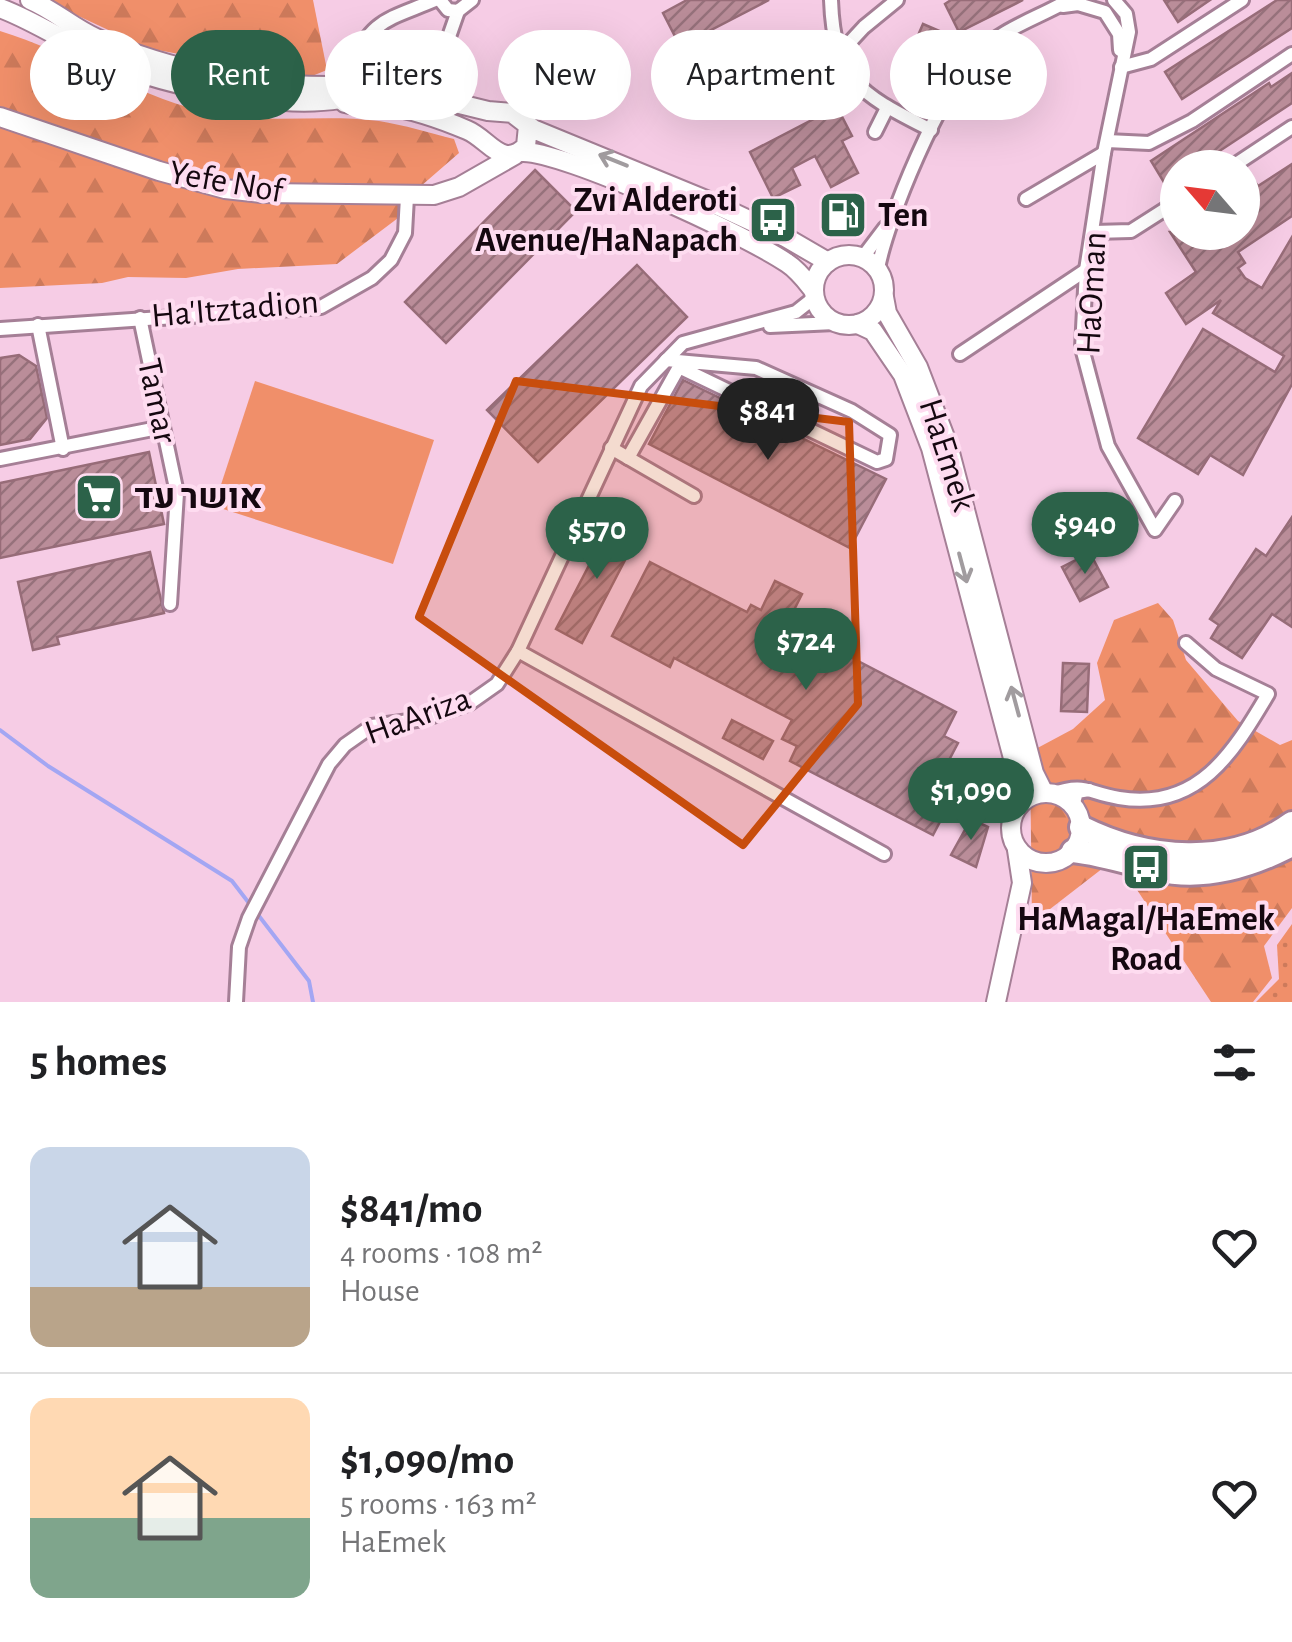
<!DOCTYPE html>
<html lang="en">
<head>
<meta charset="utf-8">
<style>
  :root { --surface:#fff; --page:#f6f6f6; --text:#202124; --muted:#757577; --line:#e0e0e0; --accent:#2c6249 }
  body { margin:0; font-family:"Alegreya Sans",Heebo,sans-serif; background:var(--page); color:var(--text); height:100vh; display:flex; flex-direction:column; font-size:38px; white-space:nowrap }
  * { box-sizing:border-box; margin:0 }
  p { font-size:32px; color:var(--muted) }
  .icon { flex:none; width:55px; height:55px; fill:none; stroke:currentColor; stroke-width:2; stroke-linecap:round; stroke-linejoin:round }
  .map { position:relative; height:1002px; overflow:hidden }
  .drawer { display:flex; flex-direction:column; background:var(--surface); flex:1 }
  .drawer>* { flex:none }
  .hud { position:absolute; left:30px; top:30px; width:1232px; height:90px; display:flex; gap:20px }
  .needle { width:65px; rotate:298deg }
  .buttons { position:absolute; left:1160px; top:150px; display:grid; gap:20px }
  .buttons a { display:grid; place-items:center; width:100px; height:100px; border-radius:50%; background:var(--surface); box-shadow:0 10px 40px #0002; font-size:50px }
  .price { position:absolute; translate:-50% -85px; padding:0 22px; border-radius:35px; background:var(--accent); color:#fff; font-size:32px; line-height:65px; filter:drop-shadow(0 2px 5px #0008) }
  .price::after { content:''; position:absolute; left:50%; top:60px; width:30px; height:22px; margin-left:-15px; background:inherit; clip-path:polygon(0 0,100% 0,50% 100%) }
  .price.selected { background:#222; color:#fff }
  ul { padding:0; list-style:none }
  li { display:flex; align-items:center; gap:30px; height:250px; padding:0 30px }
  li+li { border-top:2px solid var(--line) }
  li span { display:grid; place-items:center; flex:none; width:280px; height:200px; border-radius:20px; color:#555 }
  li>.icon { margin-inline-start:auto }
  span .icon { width:120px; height:120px; fill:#fffc; stroke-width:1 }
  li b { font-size:42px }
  h2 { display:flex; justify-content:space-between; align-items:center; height:120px; padding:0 30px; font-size:42px }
  .pill { padding:0 35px; border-radius:45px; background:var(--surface); box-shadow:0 10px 40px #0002; font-size:35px; line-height:90px }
  .pill.selected { background:var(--accent); color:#fff }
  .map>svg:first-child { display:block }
</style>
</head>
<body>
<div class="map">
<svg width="1292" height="1002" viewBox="0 0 1292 1002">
  <defs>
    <pattern id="grass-dots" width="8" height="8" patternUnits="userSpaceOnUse" patternTransform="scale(2.5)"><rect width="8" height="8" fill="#f08f6a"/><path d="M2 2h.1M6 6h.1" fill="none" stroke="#cd7a5b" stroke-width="1.8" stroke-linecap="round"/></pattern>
    <pattern id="forest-firs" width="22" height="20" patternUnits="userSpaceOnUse" patternTransform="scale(2.5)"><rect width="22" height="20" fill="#f08f6a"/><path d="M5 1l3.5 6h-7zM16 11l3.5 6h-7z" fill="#cd7a5b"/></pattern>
    <pattern id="building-hatch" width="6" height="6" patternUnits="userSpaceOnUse" patternTransform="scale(2.5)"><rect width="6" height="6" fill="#ba8d99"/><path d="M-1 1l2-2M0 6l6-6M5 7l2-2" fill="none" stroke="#96717b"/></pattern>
  </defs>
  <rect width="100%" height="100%" fill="#f6cce5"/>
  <!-- grass -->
  <path fill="url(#grass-dots)" d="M1292,924V1002H1256L1279,979L1277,945Z"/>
  <!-- forest -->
  <g fill="url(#forest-firs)">
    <path d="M44,0H313L327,70L307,78L147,48Z"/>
    <path d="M0,31C69,52 131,93 201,111C260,126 320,113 379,121C404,125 430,133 454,139L459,153L421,186L406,212L337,264L238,269L186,278L128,277L102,283L0,288Z"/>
    <path d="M1158,603L1173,620L1186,660L1238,721L1280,745L1292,740V908L1264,946L1272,978L1253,1002H1211L1116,858L1032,923L1030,752L1073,729L1105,700L1097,663L1114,620Z"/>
  </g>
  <!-- pitch -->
  <path fill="#f08f6a" d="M255,381L434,440L393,564L214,506Z"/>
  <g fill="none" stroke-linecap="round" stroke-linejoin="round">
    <!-- stream -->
    <path stroke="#a3a6f3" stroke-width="4" d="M0,730L48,766L232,881L309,981L313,1002"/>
  </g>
  <!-- building -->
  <g fill="url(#building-hatch)" stroke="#976c78" stroke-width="2.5">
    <path d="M687,0H769L680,46L663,13Z"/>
    <path d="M951,0H1023L959,32L945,4Z"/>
    <path d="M1164,0H1210L1178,22Z"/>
    <path d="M1277,0H1292V28L1182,99L1165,72Z"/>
    <path d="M923,24L951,36L924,99L896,86Z"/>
    <path d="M804,37L820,66L729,114L713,84Z"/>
    <path d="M1292,73V103L1215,154L1214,152L1190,168H1178V176L1165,184L1151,161L1269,83L1271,87Z"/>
    <path d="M837,107L852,136L842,141L858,173L831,187L815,156L792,168L800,185L773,198L750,152Z"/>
    <path d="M1292,164V216L1238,252L1245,263L1238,268L1245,278L1262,288L1292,237V384L1243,475L1210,455L1198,474L1138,438L1203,329L1275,372L1284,356L1213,313L1221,300L1186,324L1166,293L1196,272L1170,232H1242V185L1252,178L1258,186Z"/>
    <path d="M535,170L576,211L446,343L405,302Z"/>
    <path d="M854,205L861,220L840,230L833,216Z"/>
    <path d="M637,265L687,317L538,462L487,410Z"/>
    <path d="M19,355L36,366L47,418L30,439L0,445V358Z"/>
    <path d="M683,380L886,479L850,548L649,444Z"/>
    <path d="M149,452L164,524L0,558V483Z"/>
    <path d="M1292,517V627L1272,614L1242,658L1211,638L1219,625L1210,619L1256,549L1266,556Z"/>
    <path d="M612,521L638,535L582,643L556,629Z"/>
    <path d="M150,552L164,613L57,637L59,644L33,650L18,582Z"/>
    <path d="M1090,553L1108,587L1080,601L1062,567Z"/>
    <path d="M650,562L747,612L751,605L761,610L775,581L802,594L787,624L956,712L944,736L958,743L948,762L966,772L933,835L790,761L797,746L782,739L792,720L674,658L670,667L612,636Z"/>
    <path d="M1063,663L1089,664L1087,712L1061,711Z"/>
    <path d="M732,720L773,741L763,759L723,738Z"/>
    <path d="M971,819L988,827L976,867L951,855Z"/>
  </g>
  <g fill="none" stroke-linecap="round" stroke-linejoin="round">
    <!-- street casing -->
    <g stroke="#a57f96" stroke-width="18">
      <g id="street">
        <path d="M440,0L448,10L458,11L472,0"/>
        <path d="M831,0C834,83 863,95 931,130"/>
        <path d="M1114,0L1126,14L1129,32L1104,153L1086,270L1082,348L1108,446L1155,530L1175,501"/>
        <path d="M1063,6L1078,4L1105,12L1119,34L1120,50"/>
        <path d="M444,51L458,11"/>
        <path d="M838,55L864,27L897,0"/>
        <path d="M1121,67L1151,59L1242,0"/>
        <path d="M348,70C373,18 385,21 435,0"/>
        <path d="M369,77L367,65L378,30"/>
        <path d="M875,132L887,108"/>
        <path d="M1107,141L1149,143L1192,121L1292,54"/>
        <path d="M1230,168L1292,127"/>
        <path d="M1026,199L1104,153"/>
        <path d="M1094,232L1131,231L1178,201"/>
        <path d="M863,257L885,228"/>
        <path d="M878,269C886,221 942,88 977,54C1003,28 1038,18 1069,0"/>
        <path d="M140,318L177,493L170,604"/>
        <path d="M38,325L63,449"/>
        <path d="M770,326L835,323"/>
        <path d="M0,329L321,307L372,278L391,260L405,233L407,197"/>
        <path d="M960,354L1086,270"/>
        <path d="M611,448L694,496"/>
        <path d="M628,458L679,367L877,462L886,459L890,435L852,411L756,368L666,360"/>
        <path d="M0,459L163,427"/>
        <path d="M518,651L884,854"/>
        <path d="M1051,794C1086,782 1087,793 1119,798C1198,811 1233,753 1268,694L1216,669L1186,643"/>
        <path d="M1073,806L1077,792L1089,790"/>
        <path d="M236,1002L239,947L249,918L329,764L345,745L372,726L424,719L470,703L497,684L518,651L641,386L683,343L796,312L815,297"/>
      </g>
    </g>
    <!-- secondary casing -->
    <g stroke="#a57f96" stroke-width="22">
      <g id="secondary">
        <path d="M30,0C54,10 73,28 96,38C170,71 256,87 336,86"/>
        <path d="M0,8C32,20 59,38 90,53C151,83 273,110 340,99"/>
        <path d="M0,117L159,171L225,189L261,193L434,195L459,187L515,155"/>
        <path d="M528,126L526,146C502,170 489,139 467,130C441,119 412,109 384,105C371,104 358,107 345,103C334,95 333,82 343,73L354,69L382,85L488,111L512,113L533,129L706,200L785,237L828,262"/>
        <path d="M521,152C560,149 750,237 787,263C798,270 806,281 814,291"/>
        <circle cx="849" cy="290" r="35"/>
        <path d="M884,297L887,313L918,367L948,445L1034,773L1044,793"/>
        <path d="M858,324L873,331L903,375L931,448L1018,777L1015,811"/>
        <circle cx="1046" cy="828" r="35"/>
        <path d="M996,1002L1022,883L1017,850"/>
      </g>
    </g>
    <!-- highway casing -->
    <g stroke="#a57f96" stroke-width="28">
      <g id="highway">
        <path d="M1081,827C1147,860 1230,868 1292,823"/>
        <path d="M1073,851C1101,854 1129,863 1157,870C1204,881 1250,867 1292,845"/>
      </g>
    </g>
    <!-- street -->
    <use href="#street" stroke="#fff" stroke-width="12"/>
    <!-- secondary -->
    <use href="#secondary" stroke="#fff" stroke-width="18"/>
    <!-- highway -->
    <use href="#highway" stroke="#fff" stroke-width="22"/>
  </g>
  <!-- one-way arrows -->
  <defs><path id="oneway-shaft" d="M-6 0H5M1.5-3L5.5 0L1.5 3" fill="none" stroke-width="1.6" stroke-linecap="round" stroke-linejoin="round" transform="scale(2.5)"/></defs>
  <g stroke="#a19c9f">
    <use href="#oneway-shaft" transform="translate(613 160) rotate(-158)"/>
    <use href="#oneway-shaft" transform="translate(963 568) rotate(75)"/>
    <use href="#oneway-shaft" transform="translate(1015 701) rotate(-105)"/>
  </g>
  <!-- marked area -->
  <path fill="#c84d0d" fill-opacity="0.2" stroke="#c84d0d" stroke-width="8" stroke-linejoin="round" d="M516,381L849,422L858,704L743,845L419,617Z"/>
  <!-- icons -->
  <defs>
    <g id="fuel-square" transform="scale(2.5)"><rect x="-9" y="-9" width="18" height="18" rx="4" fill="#2c6249" stroke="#fedcf0"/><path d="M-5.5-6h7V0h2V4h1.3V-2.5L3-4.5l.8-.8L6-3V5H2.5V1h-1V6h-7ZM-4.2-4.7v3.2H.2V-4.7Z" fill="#fff"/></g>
    <g id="bus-square" transform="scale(2.5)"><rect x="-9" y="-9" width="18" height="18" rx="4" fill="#2c6249" stroke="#fedcf0"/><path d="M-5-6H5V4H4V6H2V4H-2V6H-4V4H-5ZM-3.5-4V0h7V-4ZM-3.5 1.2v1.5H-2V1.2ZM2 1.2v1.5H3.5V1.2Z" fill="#fff"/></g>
    <g id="supermarket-square" transform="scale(2.5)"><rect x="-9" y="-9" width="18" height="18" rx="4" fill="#2c6249" stroke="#fedcf0"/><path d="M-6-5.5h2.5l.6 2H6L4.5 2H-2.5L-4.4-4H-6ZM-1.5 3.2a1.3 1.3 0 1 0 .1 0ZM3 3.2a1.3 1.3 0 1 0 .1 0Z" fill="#fff"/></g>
  </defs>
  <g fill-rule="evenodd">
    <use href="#fuel-square" x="843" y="215"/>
    <use href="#bus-square" x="773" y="220"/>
    <use href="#supermarket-square" x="99" y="497"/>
    <use href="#bus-square" x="1146" y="867"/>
  </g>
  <g text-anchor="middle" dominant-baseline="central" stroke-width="8" stroke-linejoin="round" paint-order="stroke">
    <!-- street labels -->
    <g font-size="35" fill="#150810" stroke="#fedcf0">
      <text transform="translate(226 182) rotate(10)">Yefe Nof</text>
      <text transform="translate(1092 293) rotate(-87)">HaOman</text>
      <text transform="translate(235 309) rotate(-5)">Ha'Itztadion</text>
      <text transform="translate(157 401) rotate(78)">Tamar</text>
      <text transform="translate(947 455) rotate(72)">HaEmek</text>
      <text transform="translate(418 716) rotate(-20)">HaAriza</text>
    </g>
    <!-- poi labels -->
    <g font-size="35" font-weight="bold" fill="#150810" stroke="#fedcf0" text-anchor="start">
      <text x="738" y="200" text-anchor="end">Zvi Alderoti<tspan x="738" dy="40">Avenue/HaNapach</tspan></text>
      <text x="878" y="215">Ten</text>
      <text x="134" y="497">אושר עד</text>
      <text x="1146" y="919" text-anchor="middle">HaMagal/HaEmek<tspan x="1146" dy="40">Road</tspan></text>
    </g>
  </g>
</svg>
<div class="buttons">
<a><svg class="needle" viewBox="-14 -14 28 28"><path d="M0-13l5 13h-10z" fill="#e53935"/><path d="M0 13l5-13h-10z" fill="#757577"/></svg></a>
</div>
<b class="price selected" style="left:768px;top:463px">$841</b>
<b class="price" style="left:1085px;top:577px">$940</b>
<b class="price" style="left:597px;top:582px">$570</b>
<b class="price" style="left:806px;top:693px">$724</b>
<b class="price" style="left:971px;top:843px">$1,090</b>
<div class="hud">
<a class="pill">Buy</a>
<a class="pill selected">Rent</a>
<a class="pill">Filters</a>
<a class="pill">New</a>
<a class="pill">Apartment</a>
<a class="pill">House</a>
</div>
</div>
<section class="drawer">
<h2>5 homes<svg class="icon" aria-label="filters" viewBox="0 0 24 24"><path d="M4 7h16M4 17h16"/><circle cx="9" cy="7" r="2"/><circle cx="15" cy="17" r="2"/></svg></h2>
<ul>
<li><span style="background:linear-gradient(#c9d6e8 70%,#b9a48a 0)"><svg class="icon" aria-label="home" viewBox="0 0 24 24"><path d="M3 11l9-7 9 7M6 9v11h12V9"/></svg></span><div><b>$841/mo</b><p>4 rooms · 108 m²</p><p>House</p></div><svg class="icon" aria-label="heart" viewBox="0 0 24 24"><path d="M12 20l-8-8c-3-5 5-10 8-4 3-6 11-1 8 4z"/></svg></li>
<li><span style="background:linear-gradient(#ffd9b3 60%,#7fa58c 0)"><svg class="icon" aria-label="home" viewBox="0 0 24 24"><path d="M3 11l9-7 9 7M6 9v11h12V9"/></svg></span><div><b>$1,090/mo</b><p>5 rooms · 163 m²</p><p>HaEmek</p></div><svg class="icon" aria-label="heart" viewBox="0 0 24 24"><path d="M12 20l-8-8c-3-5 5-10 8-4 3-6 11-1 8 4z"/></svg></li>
</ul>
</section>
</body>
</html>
